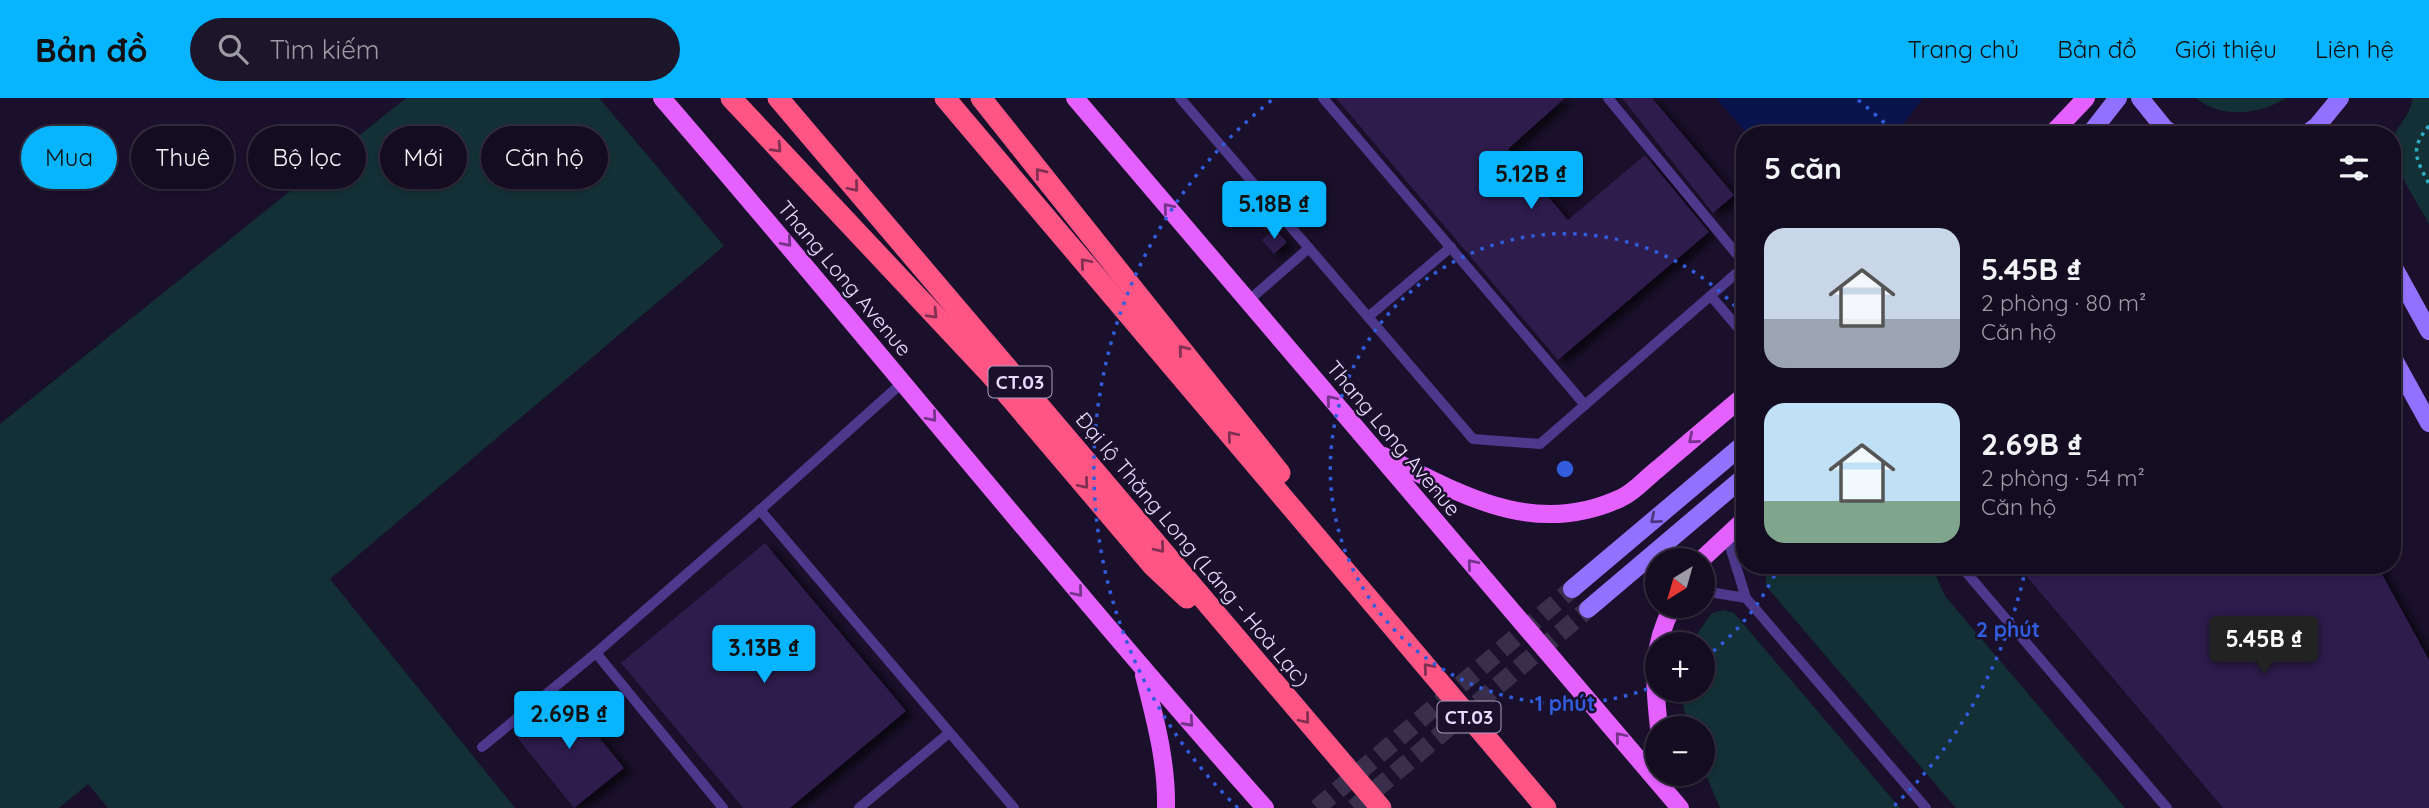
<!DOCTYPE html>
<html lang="vi">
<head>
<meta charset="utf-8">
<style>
  :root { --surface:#140c20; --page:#1d1529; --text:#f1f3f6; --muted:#9d9ba5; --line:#332c3e; --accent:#06b4ff }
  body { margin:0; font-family:Quicksand,sans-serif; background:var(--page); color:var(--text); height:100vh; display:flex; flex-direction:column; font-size:26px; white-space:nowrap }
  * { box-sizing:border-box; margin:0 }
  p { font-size:23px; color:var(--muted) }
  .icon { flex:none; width:38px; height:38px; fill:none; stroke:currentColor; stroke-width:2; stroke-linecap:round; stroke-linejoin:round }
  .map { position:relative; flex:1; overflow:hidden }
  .sheet { position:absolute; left:1736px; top:28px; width:665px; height:448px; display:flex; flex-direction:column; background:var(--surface); border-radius:28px; box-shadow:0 2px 5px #0004,0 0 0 2px var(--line) }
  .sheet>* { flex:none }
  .banner { position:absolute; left:21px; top:28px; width:665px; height:63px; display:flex; gap:14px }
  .needle { width:46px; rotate:217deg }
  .buttons { position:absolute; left:1645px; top:450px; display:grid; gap:14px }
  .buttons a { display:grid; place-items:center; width:70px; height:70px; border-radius:50%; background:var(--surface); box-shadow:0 2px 5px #0004,0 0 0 2px var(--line); font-size:35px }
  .price { position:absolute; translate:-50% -60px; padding:0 16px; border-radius:7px; background:var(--accent); color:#111; font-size:23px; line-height:46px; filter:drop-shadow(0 2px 4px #0008) }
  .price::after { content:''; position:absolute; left:50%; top:42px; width:21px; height:16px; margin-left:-10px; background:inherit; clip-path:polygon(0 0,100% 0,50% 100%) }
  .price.on { background:#222; color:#fff }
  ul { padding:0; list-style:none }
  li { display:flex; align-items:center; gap:21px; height:175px; padding:0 28px }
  li span { display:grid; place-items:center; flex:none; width:196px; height:140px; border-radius:21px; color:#555 }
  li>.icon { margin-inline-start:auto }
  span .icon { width:84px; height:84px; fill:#fffc; stroke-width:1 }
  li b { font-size:30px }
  h2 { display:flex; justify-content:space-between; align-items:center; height:84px; padding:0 28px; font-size:30px }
  .chip { padding:0 24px; border-radius:32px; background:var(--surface); box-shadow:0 2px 5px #0004,0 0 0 2px var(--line); font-size:24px; line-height:63px }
  .chip.on { background:var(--accent); color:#111 }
  header { display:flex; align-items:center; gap:42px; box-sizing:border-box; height:98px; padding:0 35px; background:var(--accent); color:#111 }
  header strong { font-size:33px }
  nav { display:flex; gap:38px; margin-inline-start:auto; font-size:24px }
  .search { width:490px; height:63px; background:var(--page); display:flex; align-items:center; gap:18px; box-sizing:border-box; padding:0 24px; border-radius:38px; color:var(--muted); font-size:26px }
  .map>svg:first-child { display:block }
</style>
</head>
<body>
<header>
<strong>Bản đồ</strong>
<div class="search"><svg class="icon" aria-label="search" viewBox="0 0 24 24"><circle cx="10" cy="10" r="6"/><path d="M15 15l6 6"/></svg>Tìm kiếm</div>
<nav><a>Trang chủ</a><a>Bản đồ</a><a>Giới thiệu</a><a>Liên hệ</a></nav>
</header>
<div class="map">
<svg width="2429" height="710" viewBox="0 0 2429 710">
  <defs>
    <filter id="shadow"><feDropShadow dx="8" dy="4.5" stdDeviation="3.5" flood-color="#0009"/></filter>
  </defs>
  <rect width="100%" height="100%" fill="#1a102b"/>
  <!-- green -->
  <g fill="#133036">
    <path d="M406,0H599L724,148L330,481L515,710H108L88,686L59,710H0V326Z"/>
    <path d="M2196,0H2286C2259,17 2222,21 2196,0Z"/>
    <path d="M2412,0H2429V126C2419,106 2386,60 2393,40C2398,26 2412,16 2412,0Z"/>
    <path d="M1766,467H1931L1945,498L2125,710H1956L1766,488Z"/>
    <path d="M1724,512L1734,515L1900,710H1720L1703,670V630H1688L1680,592H1703V546H1690L1712,515Z"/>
  </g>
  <!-- water -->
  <path fill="#09144c" d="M1716,0H1923L1895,37H1748Z"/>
  <!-- building -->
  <g fill="#2f1b4d" filter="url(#shadow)">
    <path d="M1336,0H1565L1508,51L1568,122L1645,57L1709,134L1558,262Z"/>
    <path d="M1622,0H1652L1734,97L1713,115Z"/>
    <path d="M1275,131L1287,144L1274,156L1262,142Z"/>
    <path d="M765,445L906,613L790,710H743L621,565Z"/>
    <path d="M2017,467H2377L2429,562V710H2223Z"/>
    <path d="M565,597L624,670L574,710L515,637Z"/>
  </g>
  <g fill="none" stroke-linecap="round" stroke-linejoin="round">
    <!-- secondary-tunnel -->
    <g stroke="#392e4b" stroke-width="18" stroke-dasharray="18 9" stroke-linecap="butt">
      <path d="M1317,710L1572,491"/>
      <path d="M1354,710L1588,511"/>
    </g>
    <!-- path -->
    <path stroke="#2cadc2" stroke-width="3.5" stroke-dasharray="3.5 5" stroke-linecap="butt" d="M2429,28C2409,51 2416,61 2429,86"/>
    <!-- lane -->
    <g stroke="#4d398c" stroke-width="10">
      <path d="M1180,0L1473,341L1540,346L1739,173L1744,165L1608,0"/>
      <path d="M1323,0L1585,307"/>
      <path d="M1711,198L1745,238"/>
      <path d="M1248,203L1309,150"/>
      <path d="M1368,219L1451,149"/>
      <path d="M903,284L760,412L1014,710"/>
      <path d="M1726,436L1746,500L1926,710"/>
      <path d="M1960,467L2167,710"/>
      <path d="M1703,493L1746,500"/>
      <path d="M482,649L596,555"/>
      <path d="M723,710L596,555L760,412"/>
      <path d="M859,710L949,635"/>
    </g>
    <!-- secondary -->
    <g stroke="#9171ff" stroke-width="18">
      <path d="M2140,0L2165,31L2175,37"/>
      <path d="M2089,37L2118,0"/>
      <path d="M2305,37L2317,28L2340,0"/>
      <path d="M2392,166L2429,233"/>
      <path d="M2392,258L2429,325"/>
      <path d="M1572,491L1745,345"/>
      <path d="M1588,511L1745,378"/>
    </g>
    <!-- primary -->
    <g stroke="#e461ff" stroke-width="18">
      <path d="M662,0C865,235 1059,478 1265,710"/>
      <path d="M1075,0L1680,710"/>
      <path d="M2051,37L2086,0"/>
      <path d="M1384,358C1461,396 1534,441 1621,400C1635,394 1647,379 1659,370C1687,346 1716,321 1745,297"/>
      <path d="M1701,462L1745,421"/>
      <path d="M1144,577C1155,621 1167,664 1166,710"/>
      <path d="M1659,630C1654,583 1650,551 1673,508"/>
    </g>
    <!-- highway -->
    <g stroke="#ff5584" stroke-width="21">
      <path d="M731,0L990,276L1152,467L1187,500"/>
      <path d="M778,0L1381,710"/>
      <path d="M945,0L1546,710"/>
      <path d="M981,0L1280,375"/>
    </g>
  </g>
  <!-- one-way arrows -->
  <defs><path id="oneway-chevron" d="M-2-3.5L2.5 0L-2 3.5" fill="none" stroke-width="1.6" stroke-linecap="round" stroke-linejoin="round" transform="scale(1.75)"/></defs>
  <g stroke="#812f53">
    <use href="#oneway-chevron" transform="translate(777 50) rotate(47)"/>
    <use href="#oneway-chevron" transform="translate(1040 75) rotate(-129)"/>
    <use href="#oneway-chevron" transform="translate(854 89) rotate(50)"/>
    <use href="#oneway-chevron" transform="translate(1085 165) rotate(-130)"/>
    <use href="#oneway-chevron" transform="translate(933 216) rotate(46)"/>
    <use href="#oneway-chevron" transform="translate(1183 252) rotate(-129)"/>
    <use href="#oneway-chevron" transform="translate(1232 338) rotate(-130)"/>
    <use href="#oneway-chevron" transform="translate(1084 386) rotate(50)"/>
    <use href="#oneway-chevron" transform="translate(1160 450) rotate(50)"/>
    <use href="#oneway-chevron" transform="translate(1428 570) rotate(-130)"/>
    <use href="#oneway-chevron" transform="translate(1305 621) rotate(50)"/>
  </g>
  <g stroke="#75348a">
    <use href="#oneway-chevron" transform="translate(1168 110) rotate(-130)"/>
    <use href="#oneway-chevron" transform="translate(787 144) rotate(49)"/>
    <use href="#oneway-chevron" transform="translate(1331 302) rotate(-130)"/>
    <use href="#oneway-chevron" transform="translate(932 319) rotate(50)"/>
    <use href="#oneway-chevron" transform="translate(1693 341) rotate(140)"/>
    <use href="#oneway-chevron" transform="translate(1472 466) rotate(-130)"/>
    <use href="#oneway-chevron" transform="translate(1078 494) rotate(50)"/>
    <use href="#oneway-chevron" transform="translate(1189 624) rotate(48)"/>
    <use href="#oneway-chevron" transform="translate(1620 639) rotate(-130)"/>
  </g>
  <use stroke="#4a3780" href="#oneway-chevron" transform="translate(1655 421) rotate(140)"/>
  <!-- distance rings -->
  <g fill="none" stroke="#315cdc" stroke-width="3.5" stroke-dasharray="3.5 7">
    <path d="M1779 468A235 235 0 0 1 1703 561M1657 587A235 235 0 1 1 1744 218"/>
    <path d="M2026 469A471 471 0 0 1 1892 710M1238 710A471 471 0 0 1 1272 2M1858 2A471 471 0 0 1 1895 35"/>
  </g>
  <g text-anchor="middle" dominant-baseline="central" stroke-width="5" stroke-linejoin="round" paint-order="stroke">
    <!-- shield labels -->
    <g fill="#1a102b" stroke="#a99dbf" stroke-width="2">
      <rect x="988.5" y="268.5" width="63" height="31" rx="5"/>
      <rect x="1437.5" y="603.5" width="63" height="31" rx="5"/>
    </g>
    <g font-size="19" font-weight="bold" fill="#e6daff">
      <text x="1020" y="284">CT.03</text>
      <text x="1469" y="619">CT.03</text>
    </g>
    <!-- street labels -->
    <g font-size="21" fill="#e6daff" stroke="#1a102b">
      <text transform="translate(845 180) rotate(50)">Thang Long Avenue</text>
      <text transform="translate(1394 340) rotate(50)">Thang Long Avenue</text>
      <text transform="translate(1193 451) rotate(50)">Đại lộ Thăng Long (Láng - Hoà Lạc)</text>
    </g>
  </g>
  <circle cx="1565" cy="371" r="10" fill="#315cdc" stroke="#1a102b" stroke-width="3.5"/>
  <g font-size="21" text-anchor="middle" font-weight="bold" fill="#315cdc" stroke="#1a102b" stroke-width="5" stroke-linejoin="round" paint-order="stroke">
    <text x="2008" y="539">2 phút</text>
    <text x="1565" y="613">1 phút</text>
  </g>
</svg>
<div class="buttons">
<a><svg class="needle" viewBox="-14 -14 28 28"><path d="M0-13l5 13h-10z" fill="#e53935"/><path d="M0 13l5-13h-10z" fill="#9d9ba5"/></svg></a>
<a>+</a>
<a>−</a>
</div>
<b class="price" style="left:1531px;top:113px">5.12B ₫</b>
<b class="price" style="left:1274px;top:143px">5.18B ₫</b>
<b class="price on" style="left:2264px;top:578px">5.45B ₫</b>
<b class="price" style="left:764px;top:587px">3.13B ₫</b>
<b class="price" style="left:569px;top:653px">2.69B ₫</b>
<div class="banner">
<a class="chip on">Mua</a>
<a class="chip">Thuê</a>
<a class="chip">Bộ lọc</a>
<a class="chip">Mới</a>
<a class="chip">Căn hộ</a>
</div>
<section class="sheet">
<h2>5 căn<svg class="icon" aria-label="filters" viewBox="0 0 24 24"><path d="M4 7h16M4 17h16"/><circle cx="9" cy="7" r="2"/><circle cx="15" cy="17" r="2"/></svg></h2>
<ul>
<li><span style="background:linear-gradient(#c9d6e8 65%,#9aa5b1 0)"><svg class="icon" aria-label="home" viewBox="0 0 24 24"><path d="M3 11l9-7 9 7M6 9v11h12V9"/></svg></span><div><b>5.45B ₫</b><p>2 phòng · 80 m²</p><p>Căn hộ</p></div></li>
<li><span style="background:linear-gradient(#bfe0f5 70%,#7fa58c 0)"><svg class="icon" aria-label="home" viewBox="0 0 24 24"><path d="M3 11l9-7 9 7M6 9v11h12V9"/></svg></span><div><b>2.69B ₫</b><p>2 phòng · 54 m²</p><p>Căn hộ</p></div></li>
</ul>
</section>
</div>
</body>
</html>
